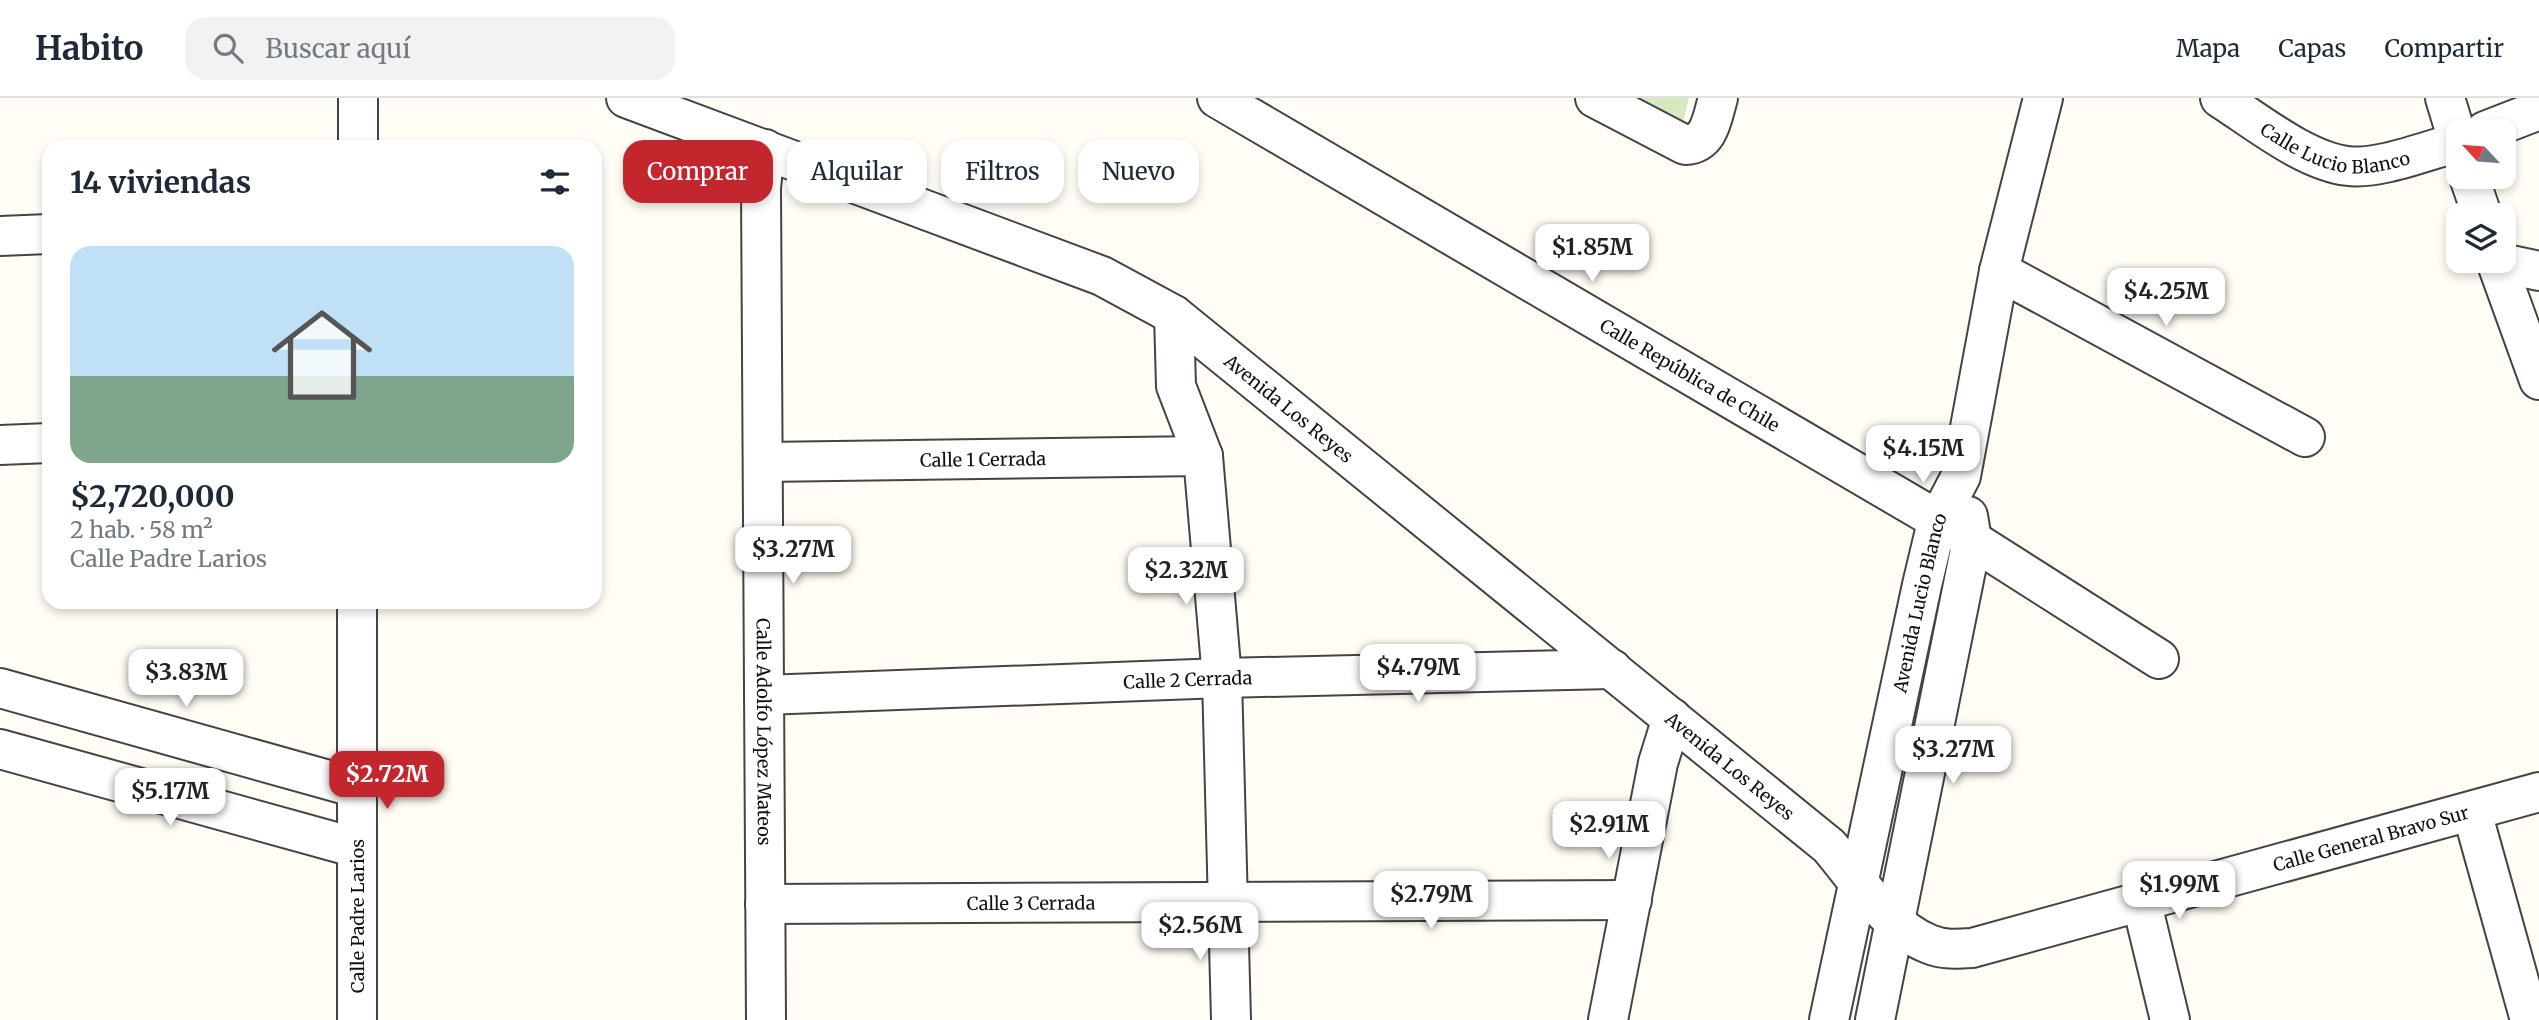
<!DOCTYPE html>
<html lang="es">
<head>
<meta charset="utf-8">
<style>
  :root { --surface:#fff; --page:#f2f2f3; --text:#1f2937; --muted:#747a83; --line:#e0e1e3; --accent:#c4262e }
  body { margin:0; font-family:Merriweather,serif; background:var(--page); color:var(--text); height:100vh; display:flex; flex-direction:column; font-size:26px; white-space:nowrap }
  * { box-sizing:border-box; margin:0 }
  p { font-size:23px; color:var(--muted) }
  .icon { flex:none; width:38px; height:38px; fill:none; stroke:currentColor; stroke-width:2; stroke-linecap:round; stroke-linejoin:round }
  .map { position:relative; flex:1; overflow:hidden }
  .side { position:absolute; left:42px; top:42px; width:560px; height:469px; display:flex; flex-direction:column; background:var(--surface); border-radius:21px; box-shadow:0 4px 10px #0003 }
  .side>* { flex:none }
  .top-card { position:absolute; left:623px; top:42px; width:665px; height:63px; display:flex; gap:14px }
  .needle { width:46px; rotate:296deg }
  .buttons { position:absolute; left:2446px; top:21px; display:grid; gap:14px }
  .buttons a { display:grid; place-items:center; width:70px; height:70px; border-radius:14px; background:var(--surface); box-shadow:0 4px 10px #0003; font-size:35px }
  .price { position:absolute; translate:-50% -60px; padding:0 16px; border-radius:14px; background:#fff; color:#222; font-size:23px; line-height:46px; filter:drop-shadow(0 2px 4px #0008) }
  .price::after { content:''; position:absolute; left:50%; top:42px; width:21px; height:16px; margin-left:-10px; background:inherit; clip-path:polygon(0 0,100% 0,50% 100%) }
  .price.active { background:var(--accent); color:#fff }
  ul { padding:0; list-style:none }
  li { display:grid; align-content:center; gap:14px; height:371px; padding:0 28px }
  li+li { border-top:2px solid var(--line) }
  li span { display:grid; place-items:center; height:217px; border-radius:21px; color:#555 }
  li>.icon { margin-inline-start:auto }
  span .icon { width:126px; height:126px; fill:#fffc; stroke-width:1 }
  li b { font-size:30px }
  h2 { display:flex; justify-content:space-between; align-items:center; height:84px; padding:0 28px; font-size:30px }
  .tag { padding:0 24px; border-radius:21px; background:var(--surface); box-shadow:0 4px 10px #0003; font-size:24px; line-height:63px }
  .tag.active { background:var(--accent); color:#fff }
  header { display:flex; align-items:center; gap:42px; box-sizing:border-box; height:98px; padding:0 35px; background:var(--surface); border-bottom:2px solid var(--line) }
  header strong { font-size:33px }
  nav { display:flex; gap:38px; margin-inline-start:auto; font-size:24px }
  .search { width:490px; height:63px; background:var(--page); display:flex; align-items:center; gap:18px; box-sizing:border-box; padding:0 24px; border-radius:21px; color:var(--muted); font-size:26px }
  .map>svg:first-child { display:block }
</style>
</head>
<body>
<header>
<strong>Habito</strong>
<div class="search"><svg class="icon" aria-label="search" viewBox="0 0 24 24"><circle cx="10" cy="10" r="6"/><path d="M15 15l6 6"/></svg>Buscar aquí</div>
<nav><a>Mapa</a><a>Capas</a><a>Compartir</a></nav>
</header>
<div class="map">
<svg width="2539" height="922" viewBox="0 0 2539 922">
  <rect width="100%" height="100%" fill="#fffdf5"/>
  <!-- green -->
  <path fill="#d5ebbd" d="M1627,0H1689L1681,32Z"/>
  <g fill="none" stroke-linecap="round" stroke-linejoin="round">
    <!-- minor casing -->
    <g stroke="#444" stroke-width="42">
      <g id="minor">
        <path d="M358,0V49"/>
        <path id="s1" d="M626,0L1102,178L1174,217L1829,748C1857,781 1888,830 1929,846C1943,852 1957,851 1972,850L2539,694"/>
        <path id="s2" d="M1217,0L1972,442L2159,561"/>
        <path d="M1595,0L1685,47C1710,46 1712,20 1718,0"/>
        <path id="s3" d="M2220,0C2256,23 2305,63 2348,68C2379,72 2428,52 2459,44"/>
        <path d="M2445,0L2459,46"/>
        <path d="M2485,33L2539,12"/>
        <path id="s4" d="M765,51L761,90L766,922"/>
        <path d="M2469,79L2482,117"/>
        <path d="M0,138L49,136"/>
        <path d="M2496,163L2539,282"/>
        <path d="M2497,164L2539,173"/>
        <path d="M1999,173L2305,339"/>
        <path d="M1174,217L1176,288L1203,358L1222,580L1231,922"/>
        <path d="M0,347L49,345"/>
        <path id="s5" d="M763,364L1203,358"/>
        <path d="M0,590L357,690"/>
        <path id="s6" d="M764,597L1222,580L1612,571"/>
        <path d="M0,651L357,750"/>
        <path d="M2472,714L2530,922"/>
        <path d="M2141,802L2170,922"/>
        <path id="s7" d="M765,806L1632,802"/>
        <path d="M357,922V504"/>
        <path d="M1608,922L1658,665L1672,620"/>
        <path id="s8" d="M1829,922L1922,487L1937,424L1961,378L1999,173L2043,0"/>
        <path d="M1875,922L1972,442L1968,418"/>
      </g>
    </g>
    <!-- minor -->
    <use href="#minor" stroke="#fff" stroke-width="38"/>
  </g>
  <g text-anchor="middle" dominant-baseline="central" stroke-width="7" stroke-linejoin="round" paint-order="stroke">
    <!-- street labels -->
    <g font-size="18" fill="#111" stroke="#fff">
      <text stroke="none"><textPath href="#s3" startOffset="130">Calle Lucio Blanco</textPath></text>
      <text stroke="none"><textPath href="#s2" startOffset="548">Calle República de Chile</textPath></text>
      <text stroke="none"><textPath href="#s1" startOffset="738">Avenida Los Reyes</textPath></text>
      <text stroke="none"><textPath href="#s5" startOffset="220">Calle 1 Cerrada</textPath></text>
      <text stroke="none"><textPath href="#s8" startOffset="427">Avenida Lucio Blanco</textPath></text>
      <text stroke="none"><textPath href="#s6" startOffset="424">Calle 2 Cerrada</textPath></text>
      <text stroke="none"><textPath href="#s4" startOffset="583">Calle Adolfo López Mateos</textPath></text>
      <text stroke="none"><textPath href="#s1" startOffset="1306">Avenida Los Reyes</textPath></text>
      <text stroke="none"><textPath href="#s1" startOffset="2032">Calle General Bravo Sur</textPath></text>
      <text stroke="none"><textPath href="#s7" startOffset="266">Calle 3 Cerrada</textPath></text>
      <text transform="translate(357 818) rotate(-90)">Calle Padre Larios</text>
    </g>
  </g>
</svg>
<div class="buttons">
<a><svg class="needle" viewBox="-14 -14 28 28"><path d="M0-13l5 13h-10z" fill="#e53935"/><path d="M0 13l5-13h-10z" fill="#747a83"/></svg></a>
<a><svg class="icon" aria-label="layers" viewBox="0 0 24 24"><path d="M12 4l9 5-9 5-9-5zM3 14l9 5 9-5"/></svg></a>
</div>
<b class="price" style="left:1592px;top:186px">$1.85M</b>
<b class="price" style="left:2166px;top:230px">$4.25M</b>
<b class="price" style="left:1923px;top:387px">$4.15M</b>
<b class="price" style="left:793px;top:488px">$3.27M</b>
<b class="price" style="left:1186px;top:509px">$2.32M</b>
<b class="price" style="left:1418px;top:606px">$4.79M</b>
<b class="price" style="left:186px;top:611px">$3.83M</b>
<b class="price" style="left:1953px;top:688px">$3.27M</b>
<b class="price active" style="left:387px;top:713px">$2.72M</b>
<b class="price" style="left:170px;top:730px">$5.17M</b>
<b class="price" style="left:1609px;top:763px">$2.91M</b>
<b class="price" style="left:2179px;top:823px">$1.99M</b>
<b class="price" style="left:1431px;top:833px">$2.79M</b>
<b class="price" style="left:1200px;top:864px">$2.56M</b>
<div class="top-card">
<a class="tag active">Comprar</a>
<a class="tag">Alquilar</a>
<a class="tag">Filtros</a>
<a class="tag">Nuevo</a>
</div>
<section class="side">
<h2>14 viviendas<svg class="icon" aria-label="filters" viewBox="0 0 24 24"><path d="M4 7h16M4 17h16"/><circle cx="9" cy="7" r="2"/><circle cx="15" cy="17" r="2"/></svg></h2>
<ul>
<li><span style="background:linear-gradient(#bfe0f5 60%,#7fa58c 0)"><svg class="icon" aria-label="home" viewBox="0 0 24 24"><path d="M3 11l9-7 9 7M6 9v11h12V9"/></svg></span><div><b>$2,720,000</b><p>2 hab. · 58 m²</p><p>Calle Padre Larios</p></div></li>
</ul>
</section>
</div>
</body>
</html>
